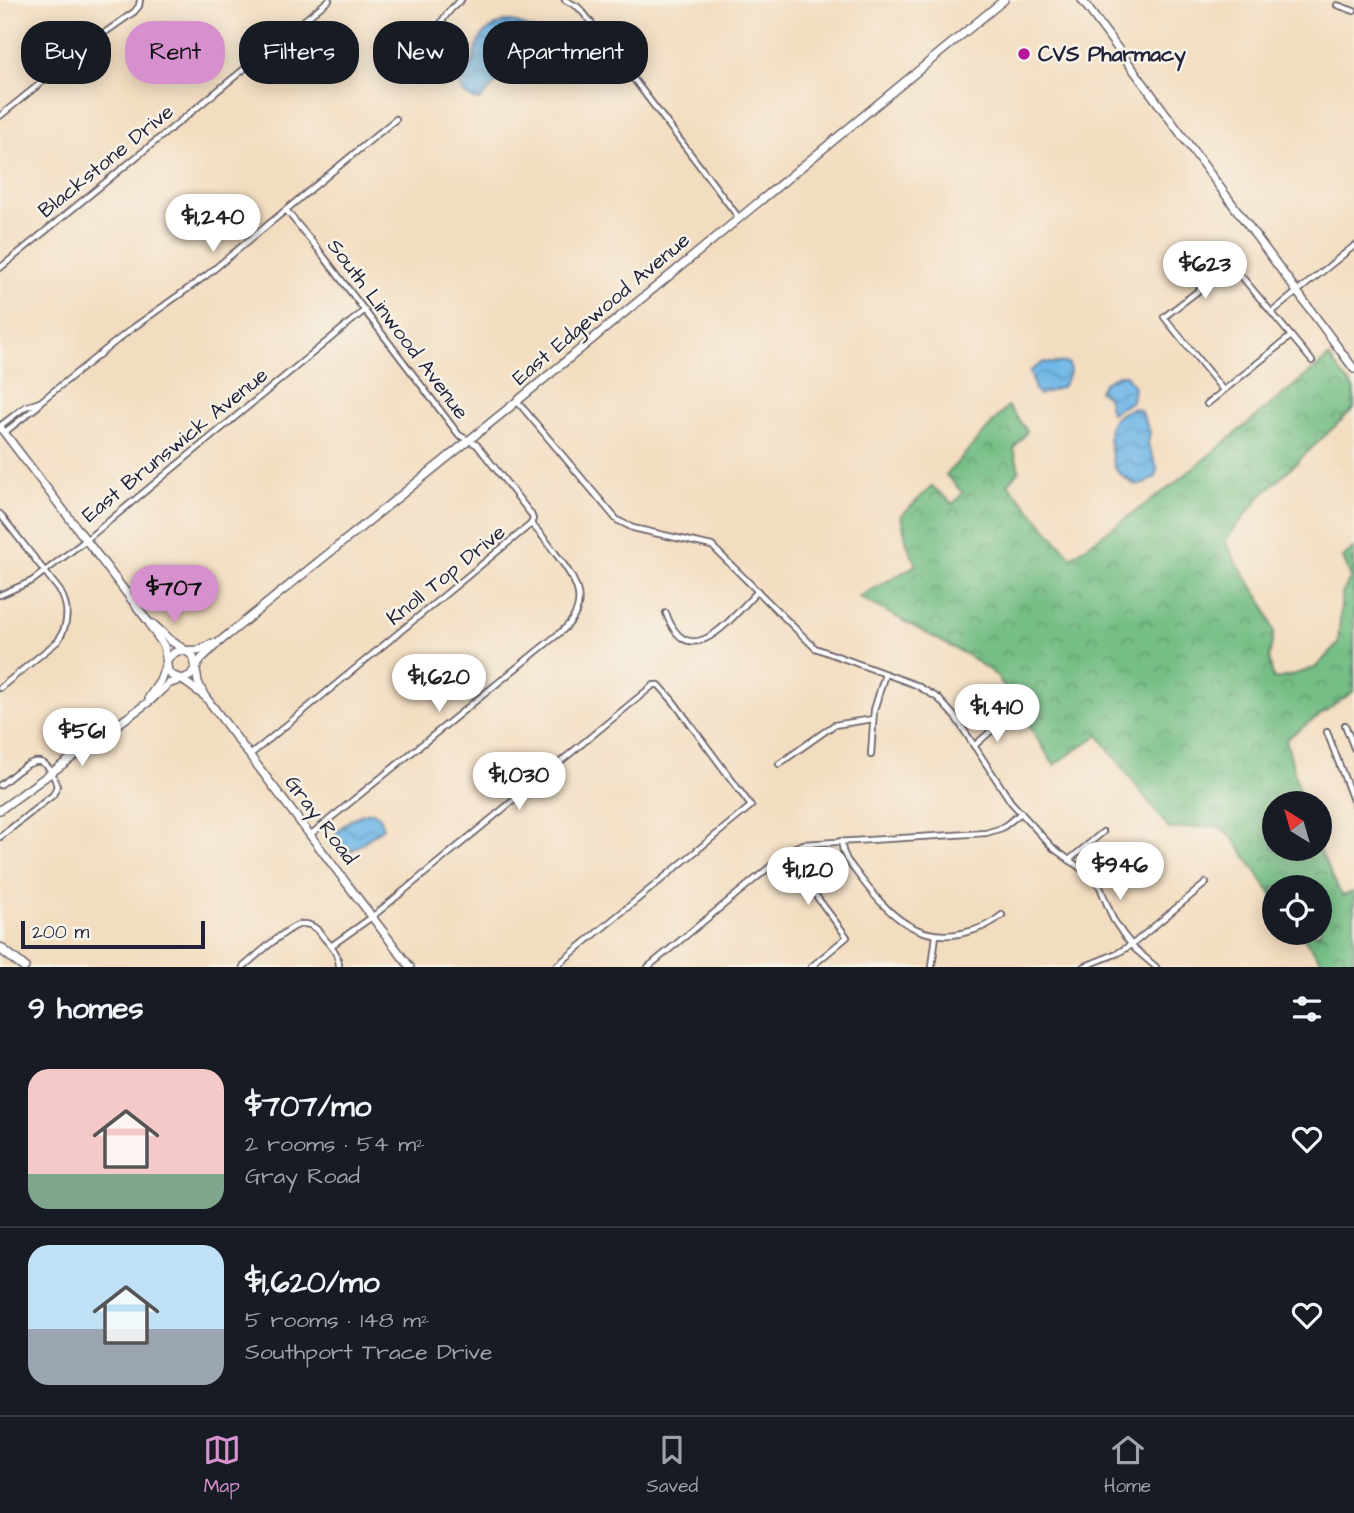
<!DOCTYPE html>
<html lang="en">
<head>
<meta charset="utf-8">
<style>
  :root { --surface:#171b24; --page:#20242c; --text:#f1f3f6; --muted:#9ea1a6; --line:#363941; --accent:#d690ce }
  body { margin:0; font-family:"Architects Daughter",sans-serif; background:var(--page); color:var(--text); height:100vh; display:flex; flex-direction:column; font-size:26px; white-space:nowrap }
  * { box-sizing:border-box; margin:0 }
  p { font-size:23px; color:var(--muted) }
  .icon { flex:none; width:38px; height:38px; fill:none; stroke:currentColor; stroke-width:2; stroke-linecap:round; stroke-linejoin:round }
  .map { position:relative; height:967px; overflow:hidden }
  .panel { display:flex; flex-direction:column; background:var(--surface); flex:1 }
  .panel>* { flex:none }
  .top-card { position:absolute; left:21px; top:21px; width:700px; height:63px; display:flex; gap:14px }
  .needle { width:46px; rotate:323deg }
  .tools { position:absolute; left:1262px; top:791px; display:grid; gap:14px }
  .tools a { display:grid; place-items:center; width:70px; height:70px; border-radius:50%; background:var(--surface); box-shadow:0 4px 18px #0003; font-size:35px }
  .scale { position:absolute; left:21px; bottom:18px; width:184px; box-sizing:border-box; padding-left:7px; border:4px solid #22223b; border-top:0; font-size:19px; line-height:24px; white-space:nowrap; color:#22223b; -webkit-text-stroke:5px #f7f3e8; paint-order:stroke }
  .price { position:absolute; translate:-50% -60px; padding:0 16px; border-radius:24px; background:#fff; color:#222; font-size:23px; line-height:46px; filter:drop-shadow(0 2px 4px #0008) }
  .price::after { content:''; position:absolute; left:50%; top:42px; width:21px; height:16px; margin-left:-10px; background:inherit; clip-path:polygon(0 0,100% 0,50% 100%) }
  .price.active { background:var(--accent); color:#111 }
  ul { padding:0; list-style:none }
  li { display:flex; align-items:center; gap:21px; height:175px; padding:0 28px }
  li+li { border-top:2px solid var(--line) }
  li span { display:grid; place-items:center; flex:none; width:196px; height:140px; border-radius:21px; color:#555 }
  li>.icon { margin-inline-start:auto }
  span .icon { width:84px; height:84px; fill:#fffc; stroke-width:1 }
  li b { font-size:30px }
  h2 { display:flex; justify-content:space-between; align-items:center; height:84px; padding:0 28px; font-size:30px }
  .chip { padding:0 24px; border-radius:28px; background:var(--surface); box-shadow:0 4px 18px #0003; font-size:24px; line-height:63px }
  .chip.active { background:var(--accent); color:#111 }
  .tabs { display:flex; justify-content:space-around; align-items:center; height:98px; border-top:2px solid var(--line); background:var(--surface); font-size:19px; color:var(--muted) }
  .tabs a { display:grid; justify-items:center; gap:4px }
  .tabs .active { color:var(--accent) }
  .map>svg:first-child { display:block }
</style>
</head>
<body>
<div class="map">
<svg width="1354" height="967" viewBox="0 0 1354 967">
  <defs>
    <pattern id="forest-crowns" width="20" height="18" patternUnits="userSpaceOnUse" patternTransform="scale(1.75)"><rect width="20" height="18" fill="#75be85"/><path d="M2 6a3 3 0 1 1 6 0M12 15a3 3 0 1 1 6 0" fill="none" stroke="#609a6e"/></pattern>
    <pattern id="water-waves" width="16" height="10" patternUnits="userSpaceOnUse" patternTransform="scale(1.75)"><rect width="16" height="10" fill="#70b7e7"/><path d="M0 5q4-4 8 0t8 0" fill="none" stroke="#5c94bc"/></pattern>
  </defs>
  <rect width="100%" height="100%" fill="#f7f3e8"/>
  <filter id="ink" filterUnits="userSpaceOnUse"><feTurbulence type="fractalNoise" baseFrequency=".0143" numOctaves="2"/><feDisplacementMap in="SourceGraphic" scale="14" xChannelSelector="R" yChannelSelector="G"/><feConvolveMatrix kernelMatrix="1 2 1 2 8 2 1 2 1" color-interpolation-filters="sRGB"/></filter>
  <filter id="wash" filterUnits="userSpaceOnUse"><feTurbulence type="fractalNoise" baseFrequency=".00686" numOctaves="4" result="noise"/><feDisplacementMap in="SourceGraphic" scale="28" xChannelSelector="R" yChannelSelector="G"/><feGaussianBlur stdDeviation="1.57" result="paint"/><feColorMatrix in="noise" values="0 0 0 0 0 0 0 0 0 0 0 0 0 0 0 0 0 1.4 0 .05"/><feComposite in="paint" operator="in"/></filter>
  <g filter="url(#wash)">
    <rect width="100%" height="100%" fill="#f3ddc0"/>
    <!-- forest -->
    <path fill="url(#forest-crowns)" stroke="#4c7060" stroke-width="2" d="M1329,357L1354,390V408L1259,498L1225,541L1238,565L1265,606L1274,632L1269,657L1273,679L1282,678L1315,668L1338,644L1342,594L1351,577L1343,558L1354,548V691L1286,739L1302,803H1274V849H1319L1342,896L1354,892V967H1326L1300,933H1320V887H1274V898L1233,838L1219,826L1169,829L1098,735L1054,765L997,676L967,655L859,597L916,565L907,543L901,516L932,486L953,504L963,493L946,475L1008,406L1027,431L1014,449L1019,470L1008,484L1071,557L1174,484Z"/>
    <!-- water -->
    <g fill="url(#water-waves)" stroke="#496c91" stroke-width="2">
      <path d="M506,21L520,24L537,31L541,40L532,53L515,64L480,100C465,99 463,92 456,81L459,73L471,67C480,38 476,34 506,21Z"/>
      <path d="M1044,362C1055,366 1060,360 1069,364L1070,373L1062,387L1039,395L1035,390L1030,371Z"/>
      <path d="M1119,375H1126L1134,387L1132,401L1111,413L1107,397L1099,391C1104,381 1110,378 1119,375Z"/>
      <path d="M1133,408L1140,410L1150,432L1148,444L1157,468L1156,477L1144,484L1135,485C1128,480 1119,475 1115,467C1112,462 1112,455 1111,450C1106,427 1110,416 1133,408Z"/>
      <path d="M373,812L379,816L383,828L347,854L335,835C343,823 359,813 373,812Z"/>
    </g>
  </g>
  <g filter="url(#ink)">
    <g fill="none" stroke-linecap="round" stroke-linejoin="round">
      <!-- street casing -->
      <g stroke="#6b636a" stroke-width="8">
        <g id="street">
          <path d="M565,0L578,7L586,16L739,218"/>
          <path d="M1337,5L1354,11"/>
          <path d="M442,79C437,41 429,26 461,0"/>
          <path d="M0,116L90,43L134,12L139,6L140,0"/>
          <path d="M286,210L318,249L459,435L477,445L531,514L533,519L531,524C541,533 548,543 556,554C576,580 592,604 562,631L310,835"/>
          <path d="M0,268L329,0"/>
          <path d="M1272,312L1354,246"/>
          <path d="M1223,390L1164,317L1232,265L1312,361"/>
          <path d="M517,401L617,520L633,528L712,546L815,648L916,685L938,698L956,718L1011,802L1053,848L1094,878L1100,887L1113,919L1123,934L1135,949L1156,967"/>
          <path d="M40,402L130,330L207,275L396,119"/>
          <path d="M1207,404L1291,336"/>
          <path d="M0,426L25,407L40,402L38,406L5,432"/>
          <path d="M0,514L60,591C70,608 68,625 58,641L0,688"/>
          <path d="M0,595L32,581L86,540L365,310"/>
          <path d="M666,613C689,677 732,617 758,591"/>
          <path d="M1345,725L1354,748"/>
          <path d="M1327,732L1354,803"/>
          <path d="M974,746L990,732L999,720"/>
          <path d="M250,755L531,524"/>
          <path d="M871,755L874,710L885,674"/>
          <path d="M779,764L834,725L873,719"/>
          <path d="M0,785C23,768 44,742 57,786L53,795L0,837"/>
          <path d="M841,841L843,851L847,860C876,898 907,946 963,933C978,930 990,925 1002,915"/>
          <path d="M784,859L792,864L847,937L811,967"/>
          <path d="M1069,860L1103,832"/>
          <path d="M331,946L372,917L651,687L654,685H659L673,701L751,806L555,967"/>
          <path d="M243,967C254,958 289,925 302,924C312,923 319,930 324,938C332,947 339,954 339,967"/>
          <path d="M648,967L777,861L784,859L791,849L803,844L986,833L1002,828L1021,813"/>
          <path d="M932,967L936,935"/>
          <path d="M1083,967L1118,953L1134,943L1206,883"/>
        </g>
      </g>
      <!-- secondary casing -->
      <g stroke="#6b636a" stroke-width="10">
        <g id="secondary">
          <path d="M0,427L150,624L151,627L164,646L168,671L171,675L181,679L203,695"/>
          <path d="M150,624H153L170,640L192,655L194,659L198,682L204,695L410,967"/>
          <path d="M149,697L160,681L168,658L174,653L178,651L199,650L213,643"/>
          <path d="M0,810L150,701L168,684L190,676L202,658L219,642L510,407L1004,0"/>
        </g>
      </g>
      <!-- primary casing -->
      <g stroke="#6b636a" stroke-width="10">
        <path id="primary" d="M1082,0L1354,369"/>
      </g>
      <!-- highway casing -->
      <g stroke="#6b636a" stroke-width="12">
        <path id="highway" d="M0,948L24,967"/>
      </g>
      <!-- street -->
      <use href="#street" stroke="#fff" stroke-width="4.5"/>
      <!-- secondary -->
      <use href="#secondary" stroke="#fff" stroke-width="7"/>
      <!-- primary -->
      <use href="#primary" stroke="#fff" stroke-width="7"/>
      <!-- highway -->
      <use href="#highway" stroke="#fff" stroke-width="9"/>
    </g>
  </g>
  <!-- markers -->
  <circle fill="#b5179e" stroke="#f7f3e8" stroke-width="2.5" cx="1024" cy="54" r="7"/>
  <g text-anchor="middle" dominant-baseline="central" stroke-width="5" stroke-linejoin="round" paint-order="stroke">
    <!-- poi labels -->
    <g font-size="21" font-weight="bold" fill="#22223b" stroke="#f7f3e8" text-anchor="start">
      <text x="1038" y="54">CVS Pharmacy</text>
    </g>
    <!-- street labels -->
    <g font-size="21" fill="#22223b" stroke="#f7f3e8">
      <text transform="translate(106 161) rotate(-39)">Blackstone Drive</text>
      <text transform="translate(601 309) rotate(-40)">East Edgewood Avenue</text>
      <text transform="translate(398 329) rotate(53)">South Linwood Avenue</text>
      <text transform="translate(175 445) rotate(-39)">East Brunswick Avenue</text>
      <text transform="translate(446 575) rotate(-39)">Knoll Top Drive</text>
      <text transform="translate(321 820) rotate(53)">Gray Road</text>
    </g>
  </g>
</svg>
<div class="tools">
<a><svg class="needle" viewBox="-14 -14 28 28"><path d="M0-13l5 13h-10z" fill="#e53935"/><path d="M0 13l5-13h-10z" fill="#9ea1a6"/></svg></a>
<a><svg class="icon" aria-label="locate" viewBox="0 0 24 24"><circle cx="12" cy="12" r="6"/><path d="M12 2v4M12 18v4M2 12h4M18 12h4"/></svg></a>
</div>
<div class="scale">200 m</div>
<b class="price" style="left:213px;top:254px">$1,240</b>
<b class="price" style="left:1205px;top:301px">$623</b>
<b class="price active" style="left:174px;top:625px">$707</b>
<b class="price" style="left:439px;top:714px">$1,620</b>
<b class="price" style="left:997px;top:744px">$1,410</b>
<b class="price" style="left:82px;top:768px">$561</b>
<b class="price" style="left:519px;top:812px">$1,030</b>
<b class="price" style="left:1120px;top:902px">$946</b>
<b class="price" style="left:808px;top:907px">$1,120</b>
<div class="top-card">
<a class="chip">Buy</a>
<a class="chip active">Rent</a>
<a class="chip">Filters</a>
<a class="chip">New</a>
<a class="chip">Apartment</a>
</div>
</div>
<section class="panel">
<h2>9 homes<svg class="icon" aria-label="filters" viewBox="0 0 24 24"><path d="M4 7h16M4 17h16"/><circle cx="9" cy="7" r="2"/><circle cx="15" cy="17" r="2"/></svg></h2>
<ul>
<li><span style="background:linear-gradient(#f6c9c9 75%,#7fa58c 0)"><svg class="icon" aria-label="home" viewBox="0 0 24 24"><path d="M3 11l9-7 9 7M6 9v11h12V9"/></svg></span><div><b>$707/mo</b><p>2 rooms · 54 m²</p><p>Gray Road</p></div><svg class="icon" aria-label="heart" viewBox="0 0 24 24"><path d="M12 20l-8-8c-3-5 5-10 8-4 3-6 11-1 8 4z"/></svg></li>
<li><span style="background:linear-gradient(#bfe0f5 60%,#9aa5b1 0)"><svg class="icon" aria-label="home" viewBox="0 0 24 24"><path d="M3 11l9-7 9 7M6 9v11h12V9"/></svg></span><div><b>$1,620/mo</b><p>5 rooms · 148 m²</p><p>Southport Trace Drive</p></div><svg class="icon" aria-label="heart" viewBox="0 0 24 24"><path d="M12 20l-8-8c-3-5 5-10 8-4 3-6 11-1 8 4z"/></svg></li>
</ul>
</section>
<nav class="tabs">
<a class="active"><svg class="icon" aria-label="map" viewBox="0 0 24 24"><path d="M3 6l6-2 6 2 6-2v14l-6 2-6-2-6 2zM9 4v14M15 6v14"/></svg>Map</a>
<a><svg class="icon" aria-label="saved" viewBox="0 0 24 24"><path d="M7 4h10v16l-5-4-5 4z"/></svg>Saved</a>
<a><svg class="icon" aria-label="home" viewBox="0 0 24 24"><path d="M3 11l9-7 9 7M6 9v11h12V9"/></svg>Home</a>
</nav>
</body>
</html>
